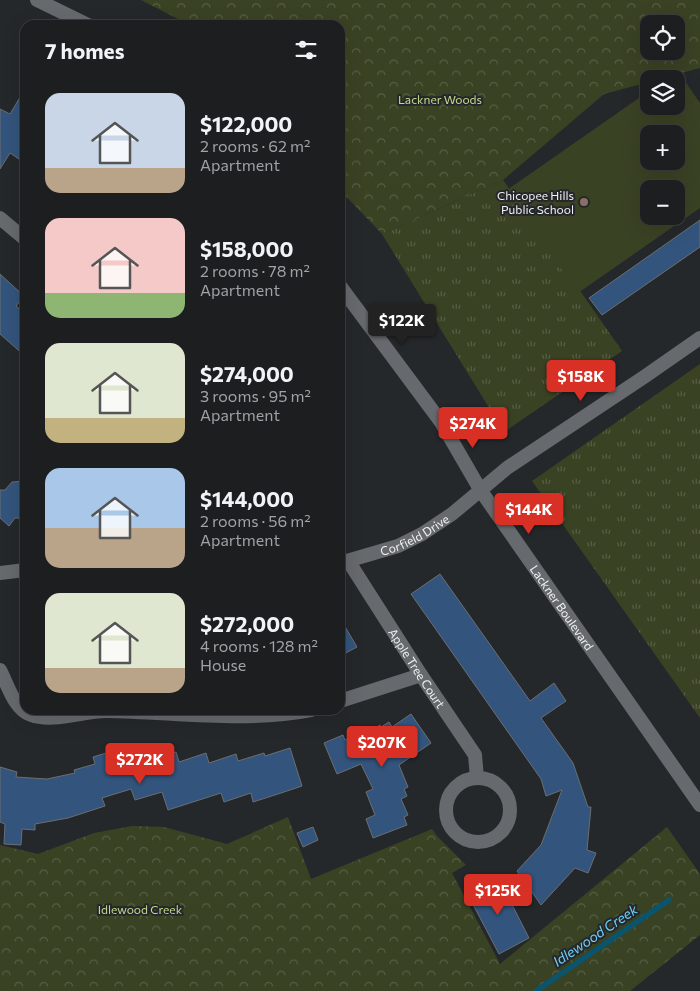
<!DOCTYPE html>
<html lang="en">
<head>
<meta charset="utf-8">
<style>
  :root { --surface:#1c1e20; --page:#252729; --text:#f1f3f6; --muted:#a0a2a5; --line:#3a3c3e; --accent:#d93025 }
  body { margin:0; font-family:Commissioner,sans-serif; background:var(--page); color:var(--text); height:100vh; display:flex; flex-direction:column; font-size:19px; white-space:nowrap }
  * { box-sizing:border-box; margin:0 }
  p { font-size:16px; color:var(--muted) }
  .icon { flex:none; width:28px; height:28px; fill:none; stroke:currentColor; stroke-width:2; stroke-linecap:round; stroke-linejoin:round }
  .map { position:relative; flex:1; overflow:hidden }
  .side { position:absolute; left:20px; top:20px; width:325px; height:695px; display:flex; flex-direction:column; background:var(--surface); border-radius:15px; box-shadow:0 5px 20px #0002,0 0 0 1px var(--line) }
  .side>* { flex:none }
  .fabs { position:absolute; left:640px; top:15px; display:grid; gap:10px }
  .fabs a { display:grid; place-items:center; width:45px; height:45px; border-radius:10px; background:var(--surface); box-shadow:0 5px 20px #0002,0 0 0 1px var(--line); font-size:25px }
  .price { position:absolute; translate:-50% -42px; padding:0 11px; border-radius:5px; background:var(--accent); color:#fff; font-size:16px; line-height:32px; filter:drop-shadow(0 1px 2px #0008) }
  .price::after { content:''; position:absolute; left:50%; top:30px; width:15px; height:11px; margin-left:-8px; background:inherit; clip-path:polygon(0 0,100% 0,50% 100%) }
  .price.active { background:#222; color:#fff }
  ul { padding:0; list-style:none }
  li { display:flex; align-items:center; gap:15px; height:125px; padding:0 25px }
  li span { display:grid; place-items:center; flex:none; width:140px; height:100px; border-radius:15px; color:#555 }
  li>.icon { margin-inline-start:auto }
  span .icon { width:60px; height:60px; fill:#fffc; stroke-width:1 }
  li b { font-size:21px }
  h2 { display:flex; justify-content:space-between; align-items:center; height:60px; padding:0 25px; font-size:21px }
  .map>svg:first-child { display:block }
</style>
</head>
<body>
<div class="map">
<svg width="700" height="991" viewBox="0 0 700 991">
  <defs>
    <pattern id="grass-tufts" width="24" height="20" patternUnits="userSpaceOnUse" patternTransform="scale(1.25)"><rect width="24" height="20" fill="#3a4224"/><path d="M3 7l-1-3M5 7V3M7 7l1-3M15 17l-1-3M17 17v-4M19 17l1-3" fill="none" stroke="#575e44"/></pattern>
    <pattern id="park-crowns" width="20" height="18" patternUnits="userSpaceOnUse" patternTransform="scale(1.25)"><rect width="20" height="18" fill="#3a4224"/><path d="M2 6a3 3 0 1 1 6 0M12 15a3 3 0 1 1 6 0" fill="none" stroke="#575e44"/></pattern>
  </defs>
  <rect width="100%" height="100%" fill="#25282b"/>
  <!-- grass -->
  <g fill="url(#grass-tufts)">
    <path d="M503,180L622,351L504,432L382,234Z"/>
    <path d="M700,364V718L532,481Z"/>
  </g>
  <!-- park -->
  <g fill="url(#park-crowns)" fill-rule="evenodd">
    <path d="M141,0H700V68L659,79H649V82L604,94L503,180L382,234L340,190V25H184L178,19ZM649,24H676V51H649Z"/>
    <path d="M288,817L311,879L432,829L437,836L466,865L452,873L500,964L667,827L700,874V935L630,991H0V845L38,854L94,833L132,826L164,827L227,844Z"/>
  </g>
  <!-- garden -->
  <path fill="#3a4224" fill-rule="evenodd" d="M678,71L700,103V208L578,293L507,190L649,91V106H676V79H666ZM649,134H676V161H649ZM649,189H676V216H649Z"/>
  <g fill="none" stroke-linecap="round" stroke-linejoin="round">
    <!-- stream -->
    <path stroke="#0b546d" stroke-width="5.5" d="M536,991L669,900"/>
  </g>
  <!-- building -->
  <g fill="#33547c" stroke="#6b6e72">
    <path d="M25,89V163L10,153L0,169V109L10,114Z"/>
    <path d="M700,220V247L602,315L589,298Z"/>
    <path d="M0,274L24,296L16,306L25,314V356L0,334Z"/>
    <path d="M25,481V514L22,518H15L9,526L0,518V490H5L12,482Z"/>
    <path d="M440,574L530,701L554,683L566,701L541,718L573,763L588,807H591L587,850L596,853L588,873L575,868L541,905L517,871L541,845L562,790L546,796L541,779L411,594Z"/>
    <path d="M340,618L357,647L340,656Z"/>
    <path d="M411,714L431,743L399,765L408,787L404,789L407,796L401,799L408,815L404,817L407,825L373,838L366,819L375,815L366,792L373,789L361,764L337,774L324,743L343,735L345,740L366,729L368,733L380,725L381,727L389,722L392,727Z"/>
    <path d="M290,748L302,786L278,794L253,802L251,793L224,802L221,793L168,810L162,792L135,800L131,789L102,798L105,806L68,818L35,824V830L22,829L21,845L4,844L5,824L0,822V767L17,772L16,777L47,779L75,773L74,770L95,764L93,757L116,750L119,759L146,751L149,761L176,752L179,762L206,753L209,763L236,754L238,761L264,753L265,756Z"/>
    <path d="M313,827L318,840L303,847L297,833Z"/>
    <path d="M499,879L529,938L499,954L467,893Z"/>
  </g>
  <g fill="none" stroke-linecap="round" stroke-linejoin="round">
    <!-- minor -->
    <g stroke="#66696d" stroke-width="14">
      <path d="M0,218L25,239"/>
      <path id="s1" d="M349,562L421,675L475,755L477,778"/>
      <path id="s2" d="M340,563L398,546L422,534L452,514L507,468L644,377L700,338"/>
      <path d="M0,573L25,570"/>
      <path d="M0,670C8,685 14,709 31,715C53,723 83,711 106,711C175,712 243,723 311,710"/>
      <path d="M340,701L421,675"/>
      <circle cx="478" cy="810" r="32"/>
    </g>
    <!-- secondary -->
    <g stroke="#66696d" stroke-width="14">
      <path d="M37,0L88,25"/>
      <path id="s3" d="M340,286L441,422L481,491L700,805"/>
    </g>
  </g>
  <!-- markers -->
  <circle fill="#8d6e63" stroke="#25282b" stroke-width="2" cx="584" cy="202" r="5"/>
  <g text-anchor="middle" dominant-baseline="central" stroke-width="4" stroke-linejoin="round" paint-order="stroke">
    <!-- park labels -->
    <g font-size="12" fill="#c4db8a" stroke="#25282b">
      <text x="440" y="99">Lackner Woods</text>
      <text x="140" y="909">Idlewood Creek</text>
    </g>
    <!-- poi labels -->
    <g font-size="12" fill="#f0f2f5" stroke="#25282b" text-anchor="end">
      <text x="574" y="195">Chicopee Hills<tspan x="574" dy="14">Public School</tspan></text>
    </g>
    <!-- street labels -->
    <g font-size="12" fill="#f0f2f5" stroke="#25282b">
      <text stroke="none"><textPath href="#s2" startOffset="80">Corfield Drive</textPath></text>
      <text stroke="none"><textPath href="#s3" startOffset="391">Lackner Boulevard</textPath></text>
      <text stroke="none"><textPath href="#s1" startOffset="126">Apple Tree Court</textPath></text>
    </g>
    <!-- water labels -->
    <g font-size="14" font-style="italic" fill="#6fcef7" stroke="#25282b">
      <text transform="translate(595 935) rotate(-34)">Idlewood Creek</text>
    </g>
  </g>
</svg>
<div class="fabs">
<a><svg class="icon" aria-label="locate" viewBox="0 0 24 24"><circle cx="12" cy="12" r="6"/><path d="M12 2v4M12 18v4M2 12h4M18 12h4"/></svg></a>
<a><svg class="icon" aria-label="layers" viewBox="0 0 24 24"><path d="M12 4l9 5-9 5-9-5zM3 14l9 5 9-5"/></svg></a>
<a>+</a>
<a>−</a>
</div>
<b class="price active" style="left:402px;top:346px">$122K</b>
<b class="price" style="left:581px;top:402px">$158K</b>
<b class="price" style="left:473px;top:449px">$274K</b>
<b class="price" style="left:529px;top:535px">$144K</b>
<b class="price" style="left:382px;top:768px">$207K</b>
<b class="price" style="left:140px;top:785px">$272K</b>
<b class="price" style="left:498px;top:916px">$125K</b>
<section class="side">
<h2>7 homes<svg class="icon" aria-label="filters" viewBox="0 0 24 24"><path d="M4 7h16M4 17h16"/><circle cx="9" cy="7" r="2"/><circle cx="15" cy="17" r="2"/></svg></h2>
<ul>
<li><span style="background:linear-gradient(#c9d6e8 75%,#b9a48a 0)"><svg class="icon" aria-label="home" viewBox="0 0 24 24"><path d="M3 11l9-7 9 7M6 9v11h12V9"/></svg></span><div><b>$122,000</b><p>2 rooms · 62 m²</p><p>Apartment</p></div></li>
<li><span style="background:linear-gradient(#f6c9c9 75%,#8fb573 0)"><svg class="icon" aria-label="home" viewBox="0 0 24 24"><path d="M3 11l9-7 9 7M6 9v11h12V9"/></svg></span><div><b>$158,000</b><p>2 rooms · 78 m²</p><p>Apartment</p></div></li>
<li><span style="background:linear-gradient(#dfe7d0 75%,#c2b280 0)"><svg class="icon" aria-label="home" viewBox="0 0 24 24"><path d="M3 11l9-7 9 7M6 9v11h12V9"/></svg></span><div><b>$274,000</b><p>3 rooms · 95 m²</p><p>Apartment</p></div></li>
<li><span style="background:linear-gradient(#a9c7e8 60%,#b9a48a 0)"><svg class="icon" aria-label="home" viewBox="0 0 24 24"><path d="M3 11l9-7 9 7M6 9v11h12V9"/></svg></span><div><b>$144,000</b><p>2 rooms · 56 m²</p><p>Apartment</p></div></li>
<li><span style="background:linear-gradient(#dfe7d0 75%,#b9a48a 0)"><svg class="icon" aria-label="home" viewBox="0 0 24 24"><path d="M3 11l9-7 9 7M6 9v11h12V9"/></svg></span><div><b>$272,000</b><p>4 rooms · 128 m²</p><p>House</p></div></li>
</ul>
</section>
</div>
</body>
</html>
